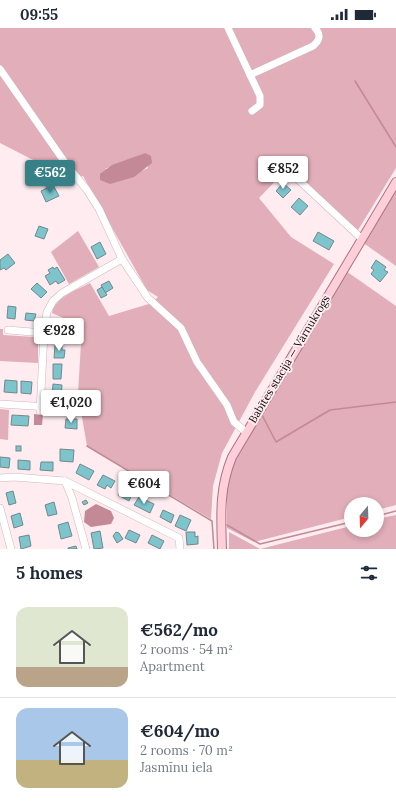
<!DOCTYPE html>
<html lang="en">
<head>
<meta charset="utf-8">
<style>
  :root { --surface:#fff; --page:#f6f6f7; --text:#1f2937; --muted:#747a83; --line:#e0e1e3; --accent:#388088 }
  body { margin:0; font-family:Lora,serif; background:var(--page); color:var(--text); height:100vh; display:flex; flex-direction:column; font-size:15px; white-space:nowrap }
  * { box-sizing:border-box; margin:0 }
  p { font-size:13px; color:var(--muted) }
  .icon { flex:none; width:22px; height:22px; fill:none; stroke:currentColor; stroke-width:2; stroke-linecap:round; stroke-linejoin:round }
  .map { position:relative; height:521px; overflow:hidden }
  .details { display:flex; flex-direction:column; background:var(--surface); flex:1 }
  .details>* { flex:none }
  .needle { width:26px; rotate:199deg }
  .buttons { position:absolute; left:344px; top:469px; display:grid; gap:8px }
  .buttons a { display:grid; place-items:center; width:40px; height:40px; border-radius:50%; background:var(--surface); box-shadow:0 2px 6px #0003; font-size:20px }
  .price { position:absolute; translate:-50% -34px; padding:0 9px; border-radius:4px; background:#fff; color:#222; font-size:13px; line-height:26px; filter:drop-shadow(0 1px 2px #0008) }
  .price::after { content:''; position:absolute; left:50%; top:24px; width:12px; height:9px; margin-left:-6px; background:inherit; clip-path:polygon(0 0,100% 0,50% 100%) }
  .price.on { background:var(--accent); color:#fff }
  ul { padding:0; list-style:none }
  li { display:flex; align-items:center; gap:12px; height:100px; padding:0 16px }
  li+li { border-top:1px solid var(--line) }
  li span { display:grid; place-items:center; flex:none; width:112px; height:80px; border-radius:12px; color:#555 }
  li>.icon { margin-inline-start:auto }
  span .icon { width:48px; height:48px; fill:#fffc; stroke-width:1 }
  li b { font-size:17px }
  h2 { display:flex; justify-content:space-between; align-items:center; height:48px; padding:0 16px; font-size:17px }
  .status { display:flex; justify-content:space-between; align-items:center; height:28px; padding:0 20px; background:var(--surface); direction:ltr }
  .status svg { height:11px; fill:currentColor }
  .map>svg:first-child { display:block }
</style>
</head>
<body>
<div class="status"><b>09:55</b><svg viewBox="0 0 49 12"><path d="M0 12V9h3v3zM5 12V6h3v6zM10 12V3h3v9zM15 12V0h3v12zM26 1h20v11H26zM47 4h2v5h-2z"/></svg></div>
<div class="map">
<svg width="396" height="521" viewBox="0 0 396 521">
  <rect width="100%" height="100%" fill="#ffecf0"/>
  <!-- green -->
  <g fill="#e1aeb9" fill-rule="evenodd">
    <path d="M0,0H396V140L358,202L352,199L288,140L259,170L291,209L334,236L255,364L222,425L213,458L211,491L87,418L78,366L82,298L52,285C55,269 77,262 90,255L109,288L152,275L158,269L147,262L83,148L74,151L50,134L39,135L0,115ZM145,125L148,140L139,144L105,141Z"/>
    <path d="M396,158V238L362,214Z"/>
    <path d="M78,203L99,239L69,256L51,224Z"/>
    <path d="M346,243L396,278V477L377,482V476H351V489L254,514L227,500V460L235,430Z"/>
    <path d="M0,301H3V307L35,309L38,313V335L0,333Z"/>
    <path d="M0,381L9,382L8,412L0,411Z"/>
    <path d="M396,487V521H229V504L260,521L351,498V502H377V491Z"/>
  </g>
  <!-- water -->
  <g fill="#c38996">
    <path d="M145,125L151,128L152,135L134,149L110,156L100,152V146L112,137Z"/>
    <path d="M34,386L43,387L42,397H34Z"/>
    <path d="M96,476L111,483L114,490L111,496L91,499L84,494L85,483Z"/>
  </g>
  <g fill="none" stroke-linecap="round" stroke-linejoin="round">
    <!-- stream -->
    <g stroke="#c38996" stroke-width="1.5">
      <path d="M355,53L396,119"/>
      <path d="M262,387L276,414L330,382L396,374"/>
      <path d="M87,418L212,493L214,521"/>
      <path d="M377,488L396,483"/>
      <path d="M227,497L260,516L351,494"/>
    </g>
  </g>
  <!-- building -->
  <g fill="#7dc4cd" stroke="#72898c">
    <path d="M283,155L291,162L283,170L276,163Z"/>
    <path d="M53,157L59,168L46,174L41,163Z"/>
    <path d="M299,170L308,178L300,187L291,179Z"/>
    <path d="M39,198L48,201L44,211L35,208Z"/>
    <path d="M318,204L334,213L329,222L313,213Z"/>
    <path d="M100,214L106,226L97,231L91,219Z"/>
    <path d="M8,226L15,235L6,242L4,240L0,242V232Z"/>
    <path d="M376,232L386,239L384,242L388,244L380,254L371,246L374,242L371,240Z"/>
    <path d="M53,239L54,241L57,239L65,252L58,256L56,253L50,257L45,248L50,245L48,242Z"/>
    <path d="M109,253L113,260L105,265L101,257Z"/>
    <path d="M37,255L47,264L41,270L31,261Z"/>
    <path d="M102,259L107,267L101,270L97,262Z"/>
    <path d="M8,278L16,279L15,291L7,290Z"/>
    <path d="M26,285L36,286L34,293L25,292Z"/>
    <path d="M58,293L66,294L64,310L56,308Z"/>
    <path d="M55,317H62V322H65L64,330H54Z"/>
    <path d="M53,336H62L61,351H53Z"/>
    <path d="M5,352L17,353V365L4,364Z"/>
    <path d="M21,353L32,354L31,366L21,365Z"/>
    <path d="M53,356L62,357L61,369H52Z"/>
    <path d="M12,387L29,388L28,398L11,397Z"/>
    <path d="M66,391H77V401L65,400Z"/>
    <rect x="16" y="418" width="5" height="5"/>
    <path d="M60,421L74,422L73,434L60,433Z"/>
    <path d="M0,429L10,430L9,440L0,439Z"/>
    <path d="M18,432L30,433V442L18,441Z"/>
    <path d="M41,434H53V443L40,442Z"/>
    <path d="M80,436L94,443L89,452L76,445Z"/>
    <path d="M103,447L115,453L111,460L107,457L105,461L97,457Z"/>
    <path d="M122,458L133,464L129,473L118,467Z"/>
    <path d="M13,463L16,475L9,477L6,465Z"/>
    <path d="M139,469L154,476L150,485L134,477Z"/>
    <path d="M86,472L88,475L84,477L82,474Z"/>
    <path d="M54,474L57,486L48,488L45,477Z"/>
    <path d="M163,482L174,487L171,495L160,489Z"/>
    <path d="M20,485L23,497L14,500L11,488Z"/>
    <path d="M180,487L191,492L186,503L175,498Z"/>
    <path d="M68,494L72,508L61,511L58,497Z"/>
    <path d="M129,502L140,507L136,515L125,510Z"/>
    <path d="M100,503L103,520L94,521L91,505Z"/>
    <path d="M116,504L119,505L123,511L117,515L113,508Z"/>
    <path d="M186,504H195V509L198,508V516L187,517Z"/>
    <path d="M29,507L31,518L21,521L19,509Z"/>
    <path d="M152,507L164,513L160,521L148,515Z"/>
    <path d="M76,518L77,521H68V520Z"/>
  </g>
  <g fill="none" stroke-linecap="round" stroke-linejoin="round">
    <!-- minor casing -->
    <g stroke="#ceb7bc" stroke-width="8">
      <g id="minor">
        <path d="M228,0L260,68V77L252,83"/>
        <path d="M0,41L66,136L87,162L99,181L122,231L148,270L181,300L197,334L227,377L234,394L246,404"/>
        <path d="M250,47L313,18C319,13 322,7 315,0"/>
        <path d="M289,143L362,211"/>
        <path d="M8,302L44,305"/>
        <path d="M0,376L66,380"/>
        <path d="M40,383L44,305L47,284L53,273L62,265L122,231"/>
        <path d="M0,450L14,449L65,453L179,510L180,521"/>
        <path d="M65,453L72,470L86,521"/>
        <path d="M0,480L11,521"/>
      </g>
    </g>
    <!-- major casing -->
    <g stroke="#ab7481" stroke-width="10">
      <path id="major" d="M222,521C221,487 219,461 232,429L396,154"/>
    </g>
    <!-- minor -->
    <use href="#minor" stroke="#fff" stroke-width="7"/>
    <!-- major -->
    <use href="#major" stroke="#feced9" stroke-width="8"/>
  </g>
  <g text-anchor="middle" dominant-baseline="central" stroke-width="4" stroke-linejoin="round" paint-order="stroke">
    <!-- street labels -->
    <g font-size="11" fill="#11090b" stroke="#ffecf0">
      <text transform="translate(289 331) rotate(-59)">Babītes stacija — Vārnukrogs</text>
    </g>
  </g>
</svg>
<div class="buttons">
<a><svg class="needle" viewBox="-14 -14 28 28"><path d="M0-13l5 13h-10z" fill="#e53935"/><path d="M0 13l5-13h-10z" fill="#747a83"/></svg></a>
</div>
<b class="price" style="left:283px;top:162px">€852</b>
<b class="price on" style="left:50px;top:166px">€562</b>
<b class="price" style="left:59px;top:324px">€928</b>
<b class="price" style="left:71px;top:396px">€1,020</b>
<b class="price" style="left:144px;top:477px">€604</b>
</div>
<section class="details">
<h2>5 homes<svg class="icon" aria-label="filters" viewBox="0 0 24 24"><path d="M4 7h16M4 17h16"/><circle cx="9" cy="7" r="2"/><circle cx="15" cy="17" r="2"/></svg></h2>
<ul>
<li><span style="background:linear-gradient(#dfe7d0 75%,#b9a48a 0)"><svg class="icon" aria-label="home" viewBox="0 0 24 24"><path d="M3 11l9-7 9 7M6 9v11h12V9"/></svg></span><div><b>€562/mo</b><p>2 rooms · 54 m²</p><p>Apartment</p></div></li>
<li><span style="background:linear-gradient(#a9c7e8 65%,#c2b280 0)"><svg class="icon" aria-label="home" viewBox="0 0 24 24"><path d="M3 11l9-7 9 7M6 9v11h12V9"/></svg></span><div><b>€604/mo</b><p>2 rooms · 70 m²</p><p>Jasmīnu iela</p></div></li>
</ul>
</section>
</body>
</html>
